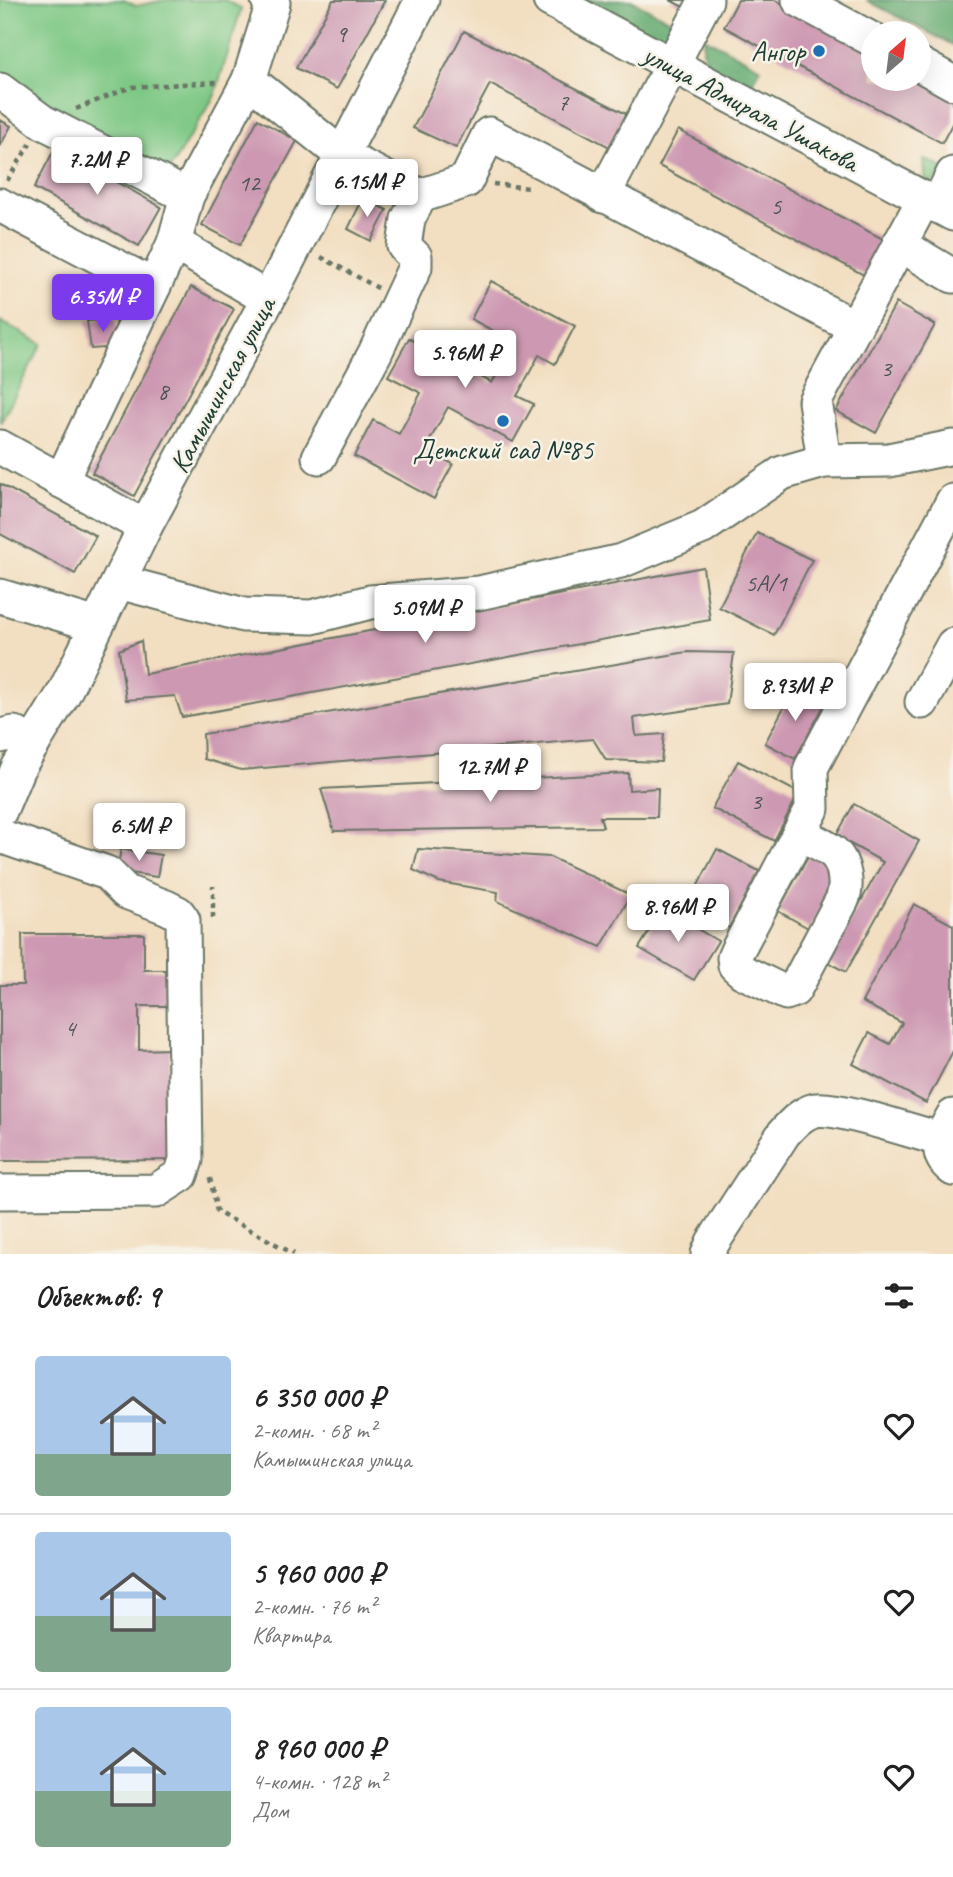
<!DOCTYPE html>
<html lang="ru">
<head>
<meta charset="utf-8">
<style>
  :root { --surface:#fff; --page:#f6f6f6; --text:#222; --muted:#767676; --line:#e0e0e0; --accent:#7c3aed }
  body { margin:0; font-family:Caveat,sans-serif; background:var(--page); color:var(--text); height:100vh; display:flex; flex-direction:column; font-size:26px; white-space:nowrap }
  * { box-sizing:border-box; margin:0 }
  p { font-size:23px; color:var(--muted) }
  .icon { flex:none; width:38px; height:38px; fill:none; stroke:currentColor; stroke-width:2; stroke-linecap:round; stroke-linejoin:round }
  .map { position:relative; height:1254px; overflow:hidden }
  .panel { display:flex; flex-direction:column; background:var(--surface); flex:1 }
  .panel>* { flex:none }
  .needle { width:46px; rotate:28deg }
  .tools { position:absolute; left:861px; top:21px; display:grid; gap:14px }
  .tools a { display:grid; place-items:center; width:70px; height:70px; border-radius:50%; background:var(--surface); box-shadow:0 7px 28px #0002; font-size:35px }
  .price { position:absolute; translate:-50% -60px; padding:0 16px; border-radius:7px; background:#fff; color:#222; font-size:23px; line-height:46px; filter:drop-shadow(0 2px 4px #0008) }
  .price::after { content:''; position:absolute; left:50%; top:42px; width:21px; height:16px; margin-left:-10px; background:inherit; clip-path:polygon(0 0,100% 0,50% 100%) }
  .price.selected { background:var(--accent); color:#fff }
  ul { padding:0; list-style:none }
  li { display:flex; align-items:center; gap:21px; height:175px; padding:0 35px }
  li+li { border-top:2px solid var(--line) }
  li span { display:grid; place-items:center; flex:none; width:196px; height:140px; border-radius:7px; color:#555 }
  li>.icon { margin-inline-start:auto }
  span .icon { width:84px; height:84px; fill:#fffc; stroke-width:1 }
  li b { font-size:30px }
  h2 { display:flex; justify-content:space-between; align-items:center; height:84px; padding:0 35px; font-size:30px }
  .map>svg:first-child { display:block }
</style>
</head>
<body>
<div class="map">
<svg width="953" height="1254" viewBox="0 0 953 1254">
  <rect width="100%" height="100%" fill="#f7f3e8"/>
  <filter id="ink" filterUnits="userSpaceOnUse"><feTurbulence type="fractalNoise" baseFrequency=".0143" numOctaves="2"/><feDisplacementMap in="SourceGraphic" scale="14" xChannelSelector="R" yChannelSelector="G"/><feConvolveMatrix kernelMatrix="1 2 1 2 8 2 1 2 1" color-interpolation-filters="sRGB"/></filter>
  <filter id="wash" filterUnits="userSpaceOnUse"><feTurbulence type="fractalNoise" baseFrequency=".00686" numOctaves="4" result="noise"/><feDisplacementMap in="SourceGraphic" scale="28" xChannelSelector="R" yChannelSelector="G"/><feGaussianBlur stdDeviation="1.57" result="paint"/><feColorMatrix in="noise" values="0 0 0 0 0 0 0 0 0 0 0 0 0 0 0 0 0 1.4 0 .05"/><feComposite in="paint" operator="in"/></filter>
  <g filter="url(#wash)">
    <rect width="100%" height="100%" fill="#f2dec0"/>
    <!-- green -->
    <g fill="#7ec885" stroke="#4e825c" stroke-width="2">
      <path d="M0,0H124L136,6L165,0H225L241,9L215,95L170,169L102,138L0,72Z"/>
      <path d="M924,159L946,169L926,188Z"/>
      <path d="M0,321L42,344L0,423Z"/>
    </g>
    <!-- forest -->
    <g fill="#66ac72" stroke="#427453" stroke-width="2">
      <path d="M579,0H631L681,26L665,43Z"/>
      <path d="M866,0H953V45Z"/>
      <path d="M704,37L761,68L749,89L706,63L703,50Z"/>
    </g>
    <g id="blocks">
      <!-- building -->
      <g fill="#cd99b2">
        <path d="M333,0H385L337,89L296,68Z"/>
        <path d="M670,0H691L687,9Z"/>
        <path d="M738,0H775L873,53V79H919L953,96V122L942,143L724,27Z"/>
        <path d="M464,31L636,119L619,152L490,84L456,148L413,128Z"/>
        <path d="M258,119L297,141L240,245L202,225Z"/>
        <path d="M0,120L11,126L0,146Z"/>
        <path d="M678,130L894,245L875,281L659,166Z"/>
        <path d="M55,148L161,207L139,246L34,188Z"/>
        <path d="M363,198L387,210L371,241L348,229Z"/>
        <path d="M491,281L575,326L555,364L539,355L517,396L534,404L513,442L448,407L425,449L453,464L434,499L354,456L373,420L399,434L421,393L388,376L409,338L492,383L514,342L471,319Z"/>
        <path d="M191,287L234,309L134,496L92,473Z"/>
        <path d="M896,303L935,325L876,433L836,411Z"/>
        <path d="M116,319L119,347L91,349L87,321Z"/>
        <path d="M0,484L96,536L75,574L0,534Z"/>
        <path d="M757,533L812,560L774,635L719,607Z"/>
        <path d="M703,567L710,620L182,717L175,696L126,700L119,650L141,641L145,674Z"/>
        <path d="M687,652L734,653L727,704L634,718L636,736L664,734L661,762L606,760L593,739L241,770L204,759L203,734Z"/>
        <path d="M794,688L825,704L795,759L765,743Z"/>
        <path d="M738,761L799,793L774,841L712,808Z"/>
        <path d="M628,773L629,790L658,788L657,817H600L603,827L334,831L321,789Z"/>
        <path d="M854,804L919,841L846,972L827,962L883,862L836,836Z"/>
        <path d="M121,849L161,855L157,877L117,871Z"/>
        <path d="M418,849L550,857L631,895L601,947L497,901L498,892L439,882L413,870Z"/>
        <path d="M717,849L759,871L729,928L687,906Z"/>
        <path d="M809,854L841,872L810,929L778,911Z"/>
        <path d="M914,904L953,925V1051L926,1103L853,1064L869,1033L890,1044L902,1023L862,1002Z"/>
        <path d="M663,909L718,941L694,980L639,948Z"/>
        <path d="M22,934H144V970H167V1006H139V1050L170,1049L171,1160L0,1161V985H23Z"/>
      </g>
    </g>
  </g>
  <g filter="url(#ink)">
    <use href="#blocks" fill-opacity="0" stroke="#697565" stroke-width="2"/>
    <g fill="none" stroke-linecap="round" stroke-linejoin="round">
      <!-- minor casing -->
      <g stroke="#697565" stroke-width="37">
        <g id="minor">
          <path d="M268,0L273,3L249,80L343,156L420,196"/>
          <path d="M550,0L953,214"/>
          <path d="M799,0L873,40"/>
          <path d="M919,64L953,83"/>
          <path d="M0,90L43,122L187,196"/>
          <path d="M603,196L706,0"/>
          <path d="M0,205L154,286L174,243L268,299"/>
          <path d="M937,206L953,174"/>
          <path d="M174,243L187,196L249,80"/>
          <path d="M899,244L953,276"/>
          <path d="M0,447L145,527"/>
          <path d="M319,457L375,353L415,267V257L404,246L408,219L420,196L466,181L489,134L855,327L924,199"/>
          <path d="M824,461L815,401L855,327"/>
          <path d="M61,481L154,286"/>
          <path d="M119,582L244,615L312,617L370,602L479,593L621,561L703,527L782,473L824,461L889,460L953,447"/>
          <path d="M0,596L97,625"/>
          <path d="M922,702L953,645"/>
          <path d="M0,736L14,733L33,744"/>
          <path d="M0,811L18,768L64,693L145,527L268,299L422,0"/>
          <path d="M799,834C810,839 825,845 834,853C845,863 848,887 842,900L798,983L794,990L786,993L743,972L735,965L734,958L737,951L812,809L811,768L953,501"/>
          <path d="M0,836L107,873L126,892L166,907L178,913L183,920L186,1160L181,1175L156,1191L0,1192"/>
          <path d="M953,1116C942,1135 932,1153 953,1169"/>
          <path d="M708,1254L713,1242L784,1133C793,1123 802,1113 815,1110C838,1106 913,1132 940,1139"/>
        </g>
      </g>
      <!-- path -->
      <g stroke="#697565" stroke-width="4.5" stroke-dasharray="5 5" stroke-linecap="butt">
        <path d="M76,109L131,87L217,82"/>
        <path d="M7,181L30,144"/>
        <path d="M493,184L529,188"/>
        <path d="M321,257L378,288"/>
        <path d="M213,918V886"/>
        <path d="M210,1178L217,1212L294,1254"/>
      </g>
      <!-- minor -->
      <use href="#minor" stroke="#fff" stroke-width="33"/>
    </g>
  </g>
  <!-- markers -->
  <g fill="#1f6fb2" stroke="#f7f3e8" stroke-width="2.5">
    <circle cx="819" cy="51" r="7"/>
    <circle cx="503" cy="421" r="7"/>
  </g>
  <g text-anchor="middle" dominant-baseline="central" stroke-width="5" stroke-linejoin="round" paint-order="stroke">
    <!-- number labels -->
    <g font-size="24" fill="#4a5454">
      <text x="341" y="34">9</text>
      <text x="563" y="102">7</text>
      <text x="249" y="183">12</text>
      <text x="776" y="206">5</text>
      <text x="886" y="368">3</text>
      <text x="163" y="391">8</text>
      <text x="766" y="583">5А/1</text>
      <text x="756" y="801">3</text>
      <text x="70" y="1028">4</text>
    </g>
    <!-- poi labels -->
    <g font-size="28" fill="#1f3d34" stroke="#f7f3e8" text-anchor="end">
      <text x="805" y="51">Ангор</text>
      <text x="503" y="449" text-anchor="middle">Детский сад №85</text>
    </g>
    <!-- street labels -->
    <g font-size="28" fill="#1f3d34" stroke="#f7f3e8">
      <text transform="translate(751 108) rotate(28)">улица Адмирала Ушакова</text>
      <text transform="translate(222 385) rotate(-62)">Камышинская улица</text>
    </g>
  </g>
</svg>
<div class="tools">
<a><svg class="needle" viewBox="-14 -14 28 28"><path d="M0-13l5 13h-10z" fill="#e53935"/><path d="M0 13l5-13h-10z" fill="#767676"/></svg></a>
</div>
<b class="price" style="left:97px;top:197px">7.2M ₽</b>
<b class="price" style="left:367px;top:219px">6.15M ₽</b>
<b class="price selected" style="left:103px;top:334px">6.35M ₽</b>
<b class="price" style="left:465px;top:390px">5.96M ₽</b>
<b class="price" style="left:425px;top:645px">5.09M ₽</b>
<b class="price" style="left:795px;top:723px">8.93M ₽</b>
<b class="price" style="left:490px;top:804px">12.7M ₽</b>
<b class="price" style="left:139px;top:863px">6.5M ₽</b>
<b class="price" style="left:678px;top:944px">8.96M ₽</b>
</div>
<section class="panel">
<h2>Объектов: 9<svg class="icon" aria-label="filters" viewBox="0 0 24 24"><path d="M4 7h16M4 17h16"/><circle cx="9" cy="7" r="2"/><circle cx="15" cy="17" r="2"/></svg></h2>
<ul>
<li><span style="background:linear-gradient(#a9c7e8 70%,#7fa58c 0)"><svg class="icon" aria-label="home" viewBox="0 0 24 24"><path d="M3 11l9-7 9 7M6 9v11h12V9"/></svg></span><div><b>6 350 000 ₽</b><p>2-комн. · 68 m²</p><p>Камышинская улица</p></div><svg class="icon" aria-label="heart" viewBox="0 0 24 24"><path d="M12 20l-8-8c-3-5 5-10 8-4 3-6 11-1 8 4z"/></svg></li>
<li><span style="background:linear-gradient(#a9c7e8 60%,#7fa58c 0)"><svg class="icon" aria-label="home" viewBox="0 0 24 24"><path d="M3 11l9-7 9 7M6 9v11h12V9"/></svg></span><div><b>5 960 000 ₽</b><p>2-комн. · 76 m²</p><p>Квартира</p></div><svg class="icon" aria-label="heart" viewBox="0 0 24 24"><path d="M12 20l-8-8c-3-5 5-10 8-4 3-6 11-1 8 4z"/></svg></li>
<li><span style="background:linear-gradient(#a9c7e8 60%,#7fa58c 0)"><svg class="icon" aria-label="home" viewBox="0 0 24 24"><path d="M3 11l9-7 9 7M6 9v11h12V9"/></svg></span><div><b>8 960 000 ₽</b><p>4-комн. · 128 m²</p><p>Дом</p></div><svg class="icon" aria-label="heart" viewBox="0 0 24 24"><path d="M12 20l-8-8c-3-5 5-10 8-4 3-6 11-1 8 4z"/></svg></li>
</ul>
</section>
</body>
</html>
